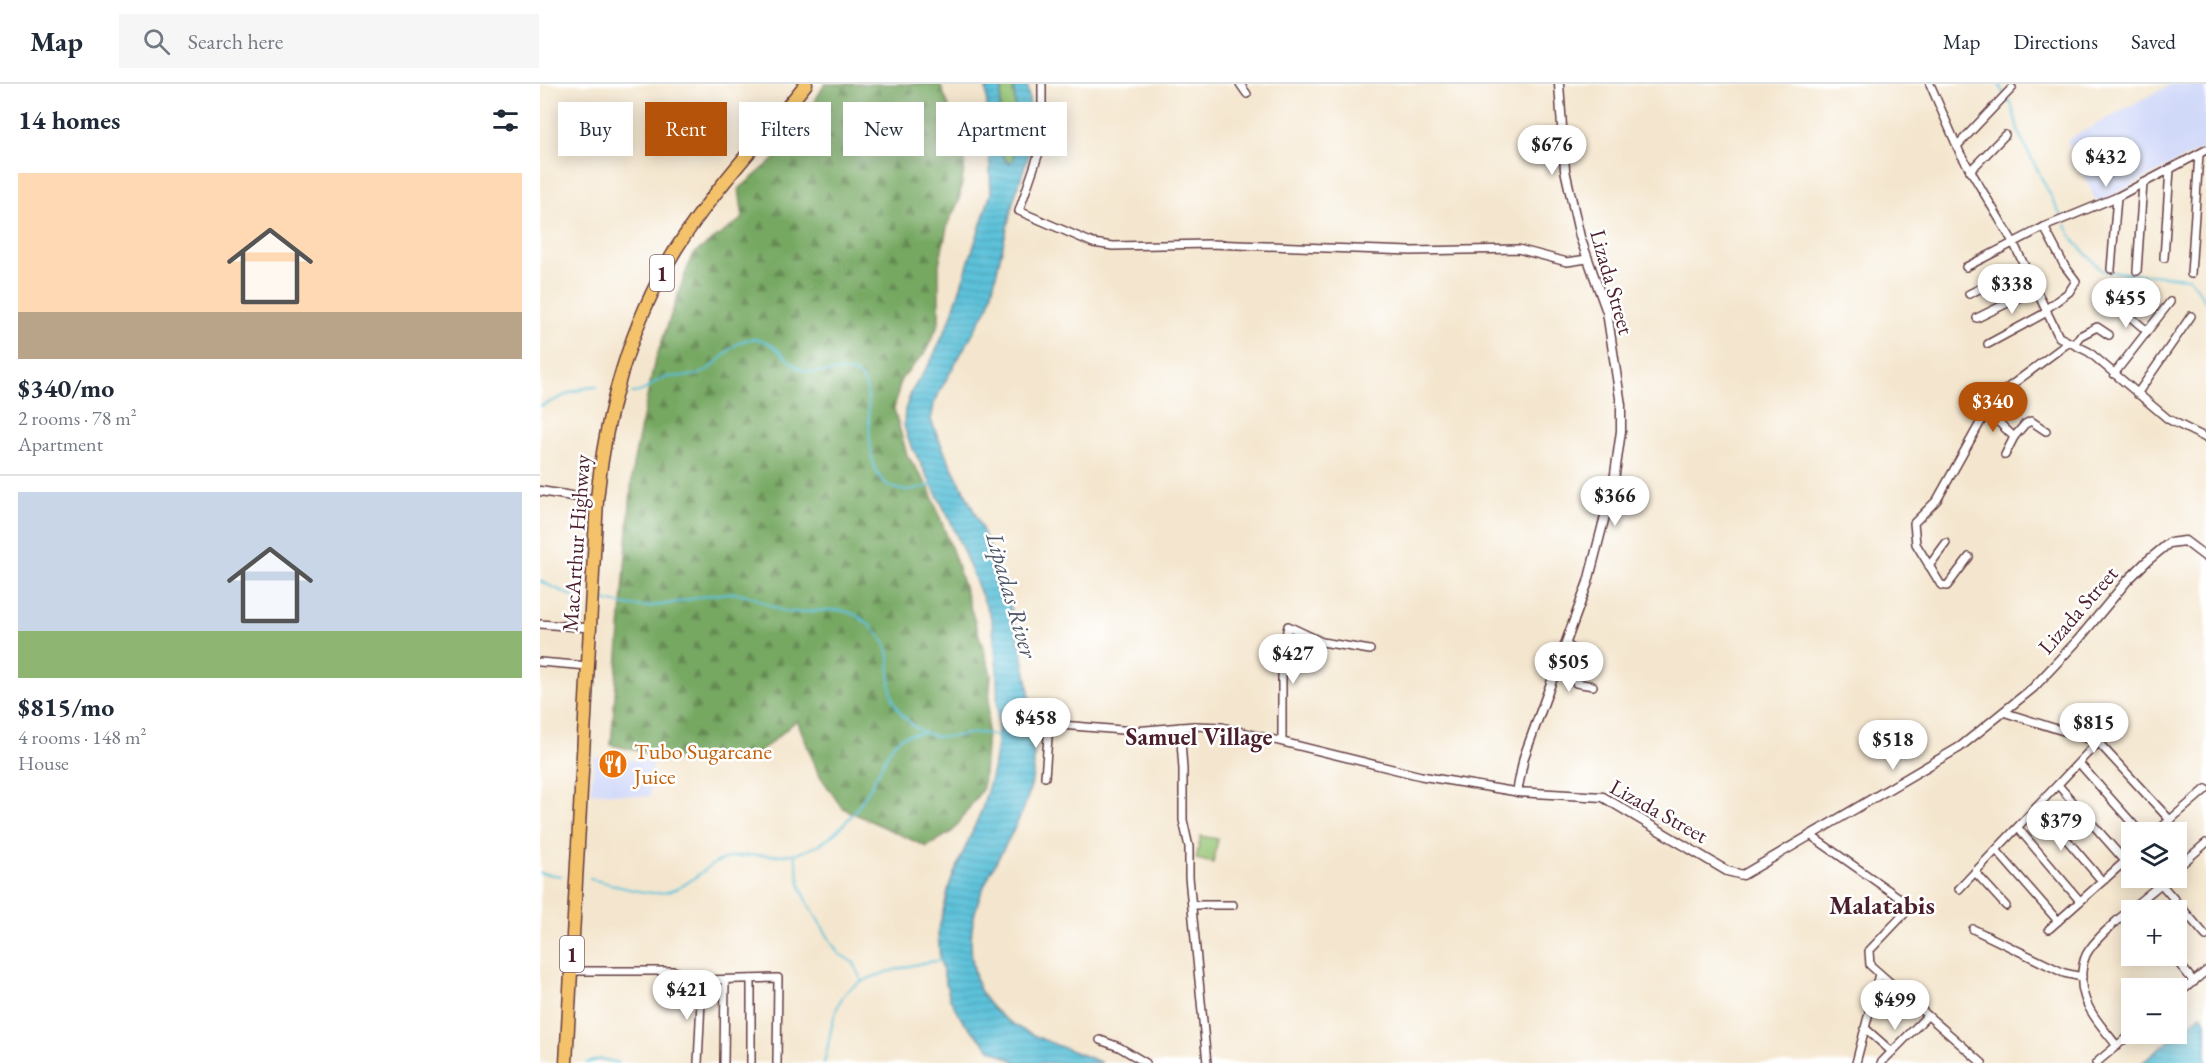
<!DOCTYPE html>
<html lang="en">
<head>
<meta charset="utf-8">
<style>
  :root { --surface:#fff; --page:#f6f6f7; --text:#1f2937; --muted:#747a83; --line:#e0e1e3; --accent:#b45309 }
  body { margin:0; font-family:"EB Garamond",serif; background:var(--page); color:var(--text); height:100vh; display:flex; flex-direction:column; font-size:22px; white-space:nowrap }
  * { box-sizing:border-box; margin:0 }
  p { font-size:20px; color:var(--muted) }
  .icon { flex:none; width:33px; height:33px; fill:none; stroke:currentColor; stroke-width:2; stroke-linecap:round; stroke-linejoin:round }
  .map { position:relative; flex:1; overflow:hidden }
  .drawer { display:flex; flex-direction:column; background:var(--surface); width:540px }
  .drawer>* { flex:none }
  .banner { position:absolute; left:18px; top:18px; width:570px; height:54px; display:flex; gap:12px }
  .buttons { position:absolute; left:1581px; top:738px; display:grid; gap:12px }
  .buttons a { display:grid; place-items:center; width:66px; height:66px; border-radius:0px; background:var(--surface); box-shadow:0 3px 15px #0003; font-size:30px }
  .price { position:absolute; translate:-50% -51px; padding:0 14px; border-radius:21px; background:#fff; color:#222; font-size:20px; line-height:39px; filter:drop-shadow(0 2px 3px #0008) }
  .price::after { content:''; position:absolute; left:50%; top:36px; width:18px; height:14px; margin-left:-9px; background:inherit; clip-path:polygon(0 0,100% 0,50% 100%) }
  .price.current { background:var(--accent); color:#fff }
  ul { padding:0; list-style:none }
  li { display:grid; align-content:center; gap:12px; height:318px; padding:0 18px }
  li+li { border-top:2px solid var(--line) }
  li span { display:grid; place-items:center; height:186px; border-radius:0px; color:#555 }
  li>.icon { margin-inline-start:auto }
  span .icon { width:108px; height:108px; fill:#fffc; stroke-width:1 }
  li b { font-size:26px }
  h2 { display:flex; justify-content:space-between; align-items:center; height:72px; padding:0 18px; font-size:26px }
  .chip { padding:0 21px; border-radius:0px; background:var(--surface); box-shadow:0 3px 15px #0003; font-size:21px; line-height:54px }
  .chip.current { background:var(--accent); color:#fff }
  header { display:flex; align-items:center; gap:36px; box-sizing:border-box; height:84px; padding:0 30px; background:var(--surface); border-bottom:2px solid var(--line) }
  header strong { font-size:28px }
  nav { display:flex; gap:33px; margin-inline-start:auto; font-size:21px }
  .search { width:420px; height:54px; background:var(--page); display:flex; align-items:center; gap:15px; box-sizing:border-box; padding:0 21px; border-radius:0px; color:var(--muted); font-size:22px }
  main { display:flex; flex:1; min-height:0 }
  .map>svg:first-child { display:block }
</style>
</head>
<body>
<header>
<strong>Map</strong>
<div class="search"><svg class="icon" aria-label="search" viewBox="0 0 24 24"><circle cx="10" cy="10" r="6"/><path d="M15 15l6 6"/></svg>Search here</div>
<nav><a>Map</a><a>Directions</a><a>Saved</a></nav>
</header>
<main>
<section class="drawer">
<h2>14 homes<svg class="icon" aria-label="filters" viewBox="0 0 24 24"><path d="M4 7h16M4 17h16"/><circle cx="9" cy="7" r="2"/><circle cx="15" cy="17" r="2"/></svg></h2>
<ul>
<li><span style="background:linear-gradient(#ffd9b3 75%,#b9a48a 0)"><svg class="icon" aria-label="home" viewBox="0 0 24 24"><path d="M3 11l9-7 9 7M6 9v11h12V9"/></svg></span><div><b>$340/mo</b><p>2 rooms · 78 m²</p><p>Apartment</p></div></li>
<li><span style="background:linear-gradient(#c9d6e8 75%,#8fb573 0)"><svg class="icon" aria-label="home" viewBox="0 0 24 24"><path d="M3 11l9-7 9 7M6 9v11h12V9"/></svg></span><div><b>$815/mo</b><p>4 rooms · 148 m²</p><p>House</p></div></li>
</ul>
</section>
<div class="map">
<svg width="1666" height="979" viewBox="0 0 1666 979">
  <defs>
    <pattern id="grass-tufts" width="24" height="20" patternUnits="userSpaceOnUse" patternTransform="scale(1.5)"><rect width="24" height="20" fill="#93c270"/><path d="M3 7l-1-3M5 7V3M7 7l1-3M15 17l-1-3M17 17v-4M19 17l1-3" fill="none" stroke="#80a661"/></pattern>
    <pattern id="forest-firs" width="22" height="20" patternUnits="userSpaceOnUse" patternTransform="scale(1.5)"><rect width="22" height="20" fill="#76a862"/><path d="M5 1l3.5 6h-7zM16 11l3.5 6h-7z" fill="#638851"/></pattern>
    <pattern id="water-rules" width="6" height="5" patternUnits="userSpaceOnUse" patternTransform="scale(1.5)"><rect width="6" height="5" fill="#5bc1d9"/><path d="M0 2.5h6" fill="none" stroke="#51a5ba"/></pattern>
  </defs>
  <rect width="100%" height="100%" fill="#fff"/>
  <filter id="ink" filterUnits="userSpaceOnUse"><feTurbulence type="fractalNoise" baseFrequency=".0167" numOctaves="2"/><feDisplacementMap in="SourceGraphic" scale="12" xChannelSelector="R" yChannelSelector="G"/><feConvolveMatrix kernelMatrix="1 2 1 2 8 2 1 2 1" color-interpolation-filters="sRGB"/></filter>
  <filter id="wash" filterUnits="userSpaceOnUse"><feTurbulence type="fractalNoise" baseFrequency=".008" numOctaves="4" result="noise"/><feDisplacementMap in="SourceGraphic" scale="24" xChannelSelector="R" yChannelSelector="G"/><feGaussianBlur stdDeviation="1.35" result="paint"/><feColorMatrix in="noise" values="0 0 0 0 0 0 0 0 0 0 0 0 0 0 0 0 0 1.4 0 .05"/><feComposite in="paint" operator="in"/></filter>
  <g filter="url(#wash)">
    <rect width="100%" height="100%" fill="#f4e6ce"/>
    <!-- built -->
    <g fill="#d1d9f9">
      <path d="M1631,0H1666V63L1557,119L1527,56Z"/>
      <path d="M54,673L113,678L110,713L51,708Z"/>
    </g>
    <!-- grass -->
    <path fill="url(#grass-tufts)" stroke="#6e704e" stroke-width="1.5" d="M463,0H474V3C473,22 484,70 469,80C454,66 459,19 463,0Z"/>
    <!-- forest -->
    <path fill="url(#forest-firs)" stroke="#606446" stroke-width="1.5" d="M285,0H400L418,46L425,78L419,117L408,139L399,180V239L385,269L361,295L354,325L367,371L389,404L415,474L451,590L443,704L413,747L387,763L302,724L278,689L257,636L219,669L140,676L71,661L93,381L114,280L152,171L203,134L199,105L245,66Z"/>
    <!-- pitch -->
    <path fill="#93c270" stroke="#6e704e" stroke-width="1.5" d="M661,752L678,755L673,779L656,775Z"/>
    <!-- water -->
    <g fill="url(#water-rules)" stroke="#527082" stroke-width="1.5">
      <path d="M446,0H463C459,19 453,66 469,80C481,71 474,17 474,0H487L492,37L491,63L473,118L449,221L402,303L394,320L391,336C403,370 424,404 439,438C471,510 494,596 494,675C494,756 408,802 437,898C452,946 520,960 562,979H478L450,965L422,936L410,915L400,876L398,848L410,799L442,725L453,686L458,653L457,584L452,536L411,438L368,355L364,341L365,326L371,308L391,277L410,236L451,109Z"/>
      <path d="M1661,931L1666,938V979H1602Z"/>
    </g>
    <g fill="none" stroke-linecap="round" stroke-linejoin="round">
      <!-- stream -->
      <g stroke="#5bc1d9" stroke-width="2">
        <path d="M1459,0L1464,11"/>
        <path d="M1466,14L1471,19L1480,52L1521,132"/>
        <path d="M1525,140L1535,158L1562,187L1648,194L1656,202L1666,219"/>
        <path d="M92,309C107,309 111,298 124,294C137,290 152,295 164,288C180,280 193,255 212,255C236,254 245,280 265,287C282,292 303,282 319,292C341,307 313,389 354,404C366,409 382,403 394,401"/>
        <path d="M0,322C19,316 37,302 57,303"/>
        <path d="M0,497L34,513"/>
        <path d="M63,516C79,520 96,524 112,522C139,520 166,509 193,509C216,510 225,522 244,527C265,532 287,522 308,528C324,533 348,555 349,573C351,599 346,615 367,636C402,672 430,636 460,655"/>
        <path d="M255,772L261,804L269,821L298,869L314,879L322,898"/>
        <path d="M0,789L21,792"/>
        <path d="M50,795C71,799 95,809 116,809C147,810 161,781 188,774C228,765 251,782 289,754C308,739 325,715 336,693C343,681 348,663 360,654C366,650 375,650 382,649"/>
        <path d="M46,979L61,975L79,979"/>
        <path d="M284,979C290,958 291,931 303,912C316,892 379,879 402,876"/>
      </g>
    </g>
  </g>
  <g filter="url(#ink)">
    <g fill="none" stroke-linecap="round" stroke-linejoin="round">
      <!-- minor casing -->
      <g stroke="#643d43" stroke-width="10">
        <g id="minor">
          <path d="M502,0V60L479,127L553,159L573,162L670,160L871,167L978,165L1027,178L1047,175"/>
          <path d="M700,0L707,10"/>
          <path d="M1390,0L1420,69L1473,158L1519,253L1549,268L1628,335L1666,354"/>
          <path d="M1417,62L1472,4"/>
          <path d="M1430,87L1465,51"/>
          <path d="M1504,143L1524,181L1536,197L1529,208L1506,225"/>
          <path d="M1624,174L1630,85"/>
          <path d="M1426,183L1504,143L1577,113L1666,66"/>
          <path d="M1571,185L1577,113"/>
          <path d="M1597,187L1603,99"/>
          <path d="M1651,190L1659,70"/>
          <path d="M1429,210L1484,183"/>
          <path d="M1580,224L1607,247"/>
          <path d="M1437,234L1496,205"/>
          <path d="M1448,260L1507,228"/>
          <path d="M1534,260L1540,252L1557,243L1569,251"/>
          <path d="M1574,290L1630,218"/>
          <path d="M1597,310L1651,232"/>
          <path d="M1447,327L1474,353L1465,371"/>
          <path d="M1474,353L1485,340L1491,337L1506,347"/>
          <path d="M1429,473L1407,502L1401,501L1376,460L1374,439L1397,416L1454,314L1528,259"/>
          <path d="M1389,482L1406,459"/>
          <path d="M0,540L50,544"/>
          <path d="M1026,560L1038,569L1039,576L1036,584"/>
          <path d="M0,578L48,582"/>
          <path d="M1018,581L1036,584V599L1053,602"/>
          <path d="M1463,628L1558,658L1630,736"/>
          <path d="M640,643L643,685V736L649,763V793L667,979"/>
          <path d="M742,657V570L748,542L782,558L830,566"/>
          <path d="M1539,679L1600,748"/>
          <path d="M505,693L509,640L594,647L654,642L682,643L881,692L977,708"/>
          <path d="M1518,701L1585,777"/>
          <path d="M1498,722L1562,797"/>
          <path d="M1478,744L1540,817"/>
          <path d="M1616,748L1666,705"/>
          <path d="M1270,751L1364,817L1367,824L1365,829L1329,867L1330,881L1442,979"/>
          <path d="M1457,767L1518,837"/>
          <path d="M1636,785L1666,759"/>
          <path d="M1435,788L1466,822"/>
          <path d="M1621,800L1666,852"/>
          <path d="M1419,805L1558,658"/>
          <path d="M653,821H693"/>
          <path d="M1433,845L1524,889L1542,893"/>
          <path d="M1509,845L1592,771"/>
          <path d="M1633,872L1654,898"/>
          <path d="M31,887H134L162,896L238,894L237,979"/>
          <path d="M211,895V979"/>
          <path d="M1636,912L1666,887"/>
          <path d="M1325,944L1352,968"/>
          <path d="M560,956L579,963L606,979"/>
          <path d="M1577,962C1565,946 1549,930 1544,911C1540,898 1541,877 1549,866C1564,844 1606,813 1628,794"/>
          <path d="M158,979L162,896"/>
          <path d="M184,979L185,896"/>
          <path d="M1316,979L1339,890"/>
          <path d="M1341,979L1387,932"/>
          <path d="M1556,979L1592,949"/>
        </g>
      </g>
      <!-- tertiary casing -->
      <g stroke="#643d43" stroke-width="11">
        <g id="tertiary">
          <path d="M1019,0L1025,86L1040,153L1067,228L1081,321V347L1074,397L1048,498L984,673L977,708L1063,713L1187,787L1203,791L1420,663L1493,604L1538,556L1587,497L1606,478L1629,459L1645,457L1666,473"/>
          <path d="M0,407L57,416"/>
        </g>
      </g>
      <!-- trunk casing -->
      <g stroke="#643d43" stroke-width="15">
        <path id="trunk" d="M26,979L57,416C65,329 90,240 136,165C173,106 222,55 266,0"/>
      </g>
      <!-- minor -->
      <use href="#minor" stroke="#fff" stroke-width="7"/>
      <!-- tertiary -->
      <use href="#tertiary" stroke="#fff" stroke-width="8"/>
      <!-- trunk -->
      <use href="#trunk" stroke="#f3c26a" stroke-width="12"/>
    </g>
  </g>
  <!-- icons -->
  <defs>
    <g id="restaurant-disc" transform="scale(1.5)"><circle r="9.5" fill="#e8710a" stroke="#fff"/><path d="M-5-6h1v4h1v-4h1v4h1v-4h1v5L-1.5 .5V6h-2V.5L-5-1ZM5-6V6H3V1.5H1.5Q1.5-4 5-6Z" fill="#fff"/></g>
  </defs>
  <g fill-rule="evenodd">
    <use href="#restaurant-disc" x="73" y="680"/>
  </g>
  <g text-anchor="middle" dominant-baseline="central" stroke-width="5" stroke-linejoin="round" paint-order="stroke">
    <!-- shield labels -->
    <g fill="#fff" stroke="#80626b" stroke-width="1.5">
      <rect x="110" y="171" width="24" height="36" rx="4.5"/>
      <rect x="20" y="852" width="24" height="36" rx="4.5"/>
    </g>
    <g font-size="21" font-weight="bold" fill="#4a1f2b">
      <text x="122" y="189">1</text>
      <text x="32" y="870">1</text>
    </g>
    <!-- street labels -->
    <g font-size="22" fill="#4a1f2b" stroke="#fff">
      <text transform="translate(1072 198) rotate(74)">Lizada Street</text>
      <text transform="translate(36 459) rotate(-86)">MacArthur Highway</text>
      <text transform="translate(1538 526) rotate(-49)">Lizada Street</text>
      <text transform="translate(1119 727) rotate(29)">Lizada Street</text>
    </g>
    <!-- food labels -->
    <g font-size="22" fill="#c56008" stroke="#fff" text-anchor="start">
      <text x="94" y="667">Tubo Sugarcane<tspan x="94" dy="25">Juice</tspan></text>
    </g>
    <!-- water labels -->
    <g font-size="24" font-style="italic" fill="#505868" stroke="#fff">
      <text transform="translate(472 511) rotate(74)">Lipadas River</text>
    </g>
    <!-- neighbourhood labels -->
    <g font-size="24" font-weight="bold" fill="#4a1f2b" stroke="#fff">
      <text x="659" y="652">Samuel Village</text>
    </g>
    <!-- quarter labels -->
    <g font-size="26" font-weight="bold" fill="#4a1f2b" stroke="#fff">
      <text x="1342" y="821">Malatabis</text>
    </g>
  </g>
</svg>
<div class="buttons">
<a><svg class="icon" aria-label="layers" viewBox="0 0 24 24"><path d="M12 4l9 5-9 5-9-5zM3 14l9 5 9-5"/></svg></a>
<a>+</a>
<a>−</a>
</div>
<b class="price" style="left:1012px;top:92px">$676</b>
<b class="price" style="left:1566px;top:104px">$432</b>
<b class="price" style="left:1472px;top:231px">$338</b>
<b class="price" style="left:1586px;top:245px">$455</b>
<b class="price current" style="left:1453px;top:349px">$340</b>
<b class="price" style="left:1075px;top:443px">$366</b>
<b class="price" style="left:753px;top:601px">$427</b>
<b class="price" style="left:1029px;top:609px">$505</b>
<b class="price" style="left:496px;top:665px">$458</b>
<b class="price" style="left:1554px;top:670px">$815</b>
<b class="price" style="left:1353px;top:687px">$518</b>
<b class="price" style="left:1521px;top:768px">$379</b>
<b class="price" style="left:147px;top:937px">$421</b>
<b class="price" style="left:1355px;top:947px">$499</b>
<div class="banner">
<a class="chip">Buy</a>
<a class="chip current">Rent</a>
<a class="chip">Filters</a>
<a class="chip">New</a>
<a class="chip">Apartment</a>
</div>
</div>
</main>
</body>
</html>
